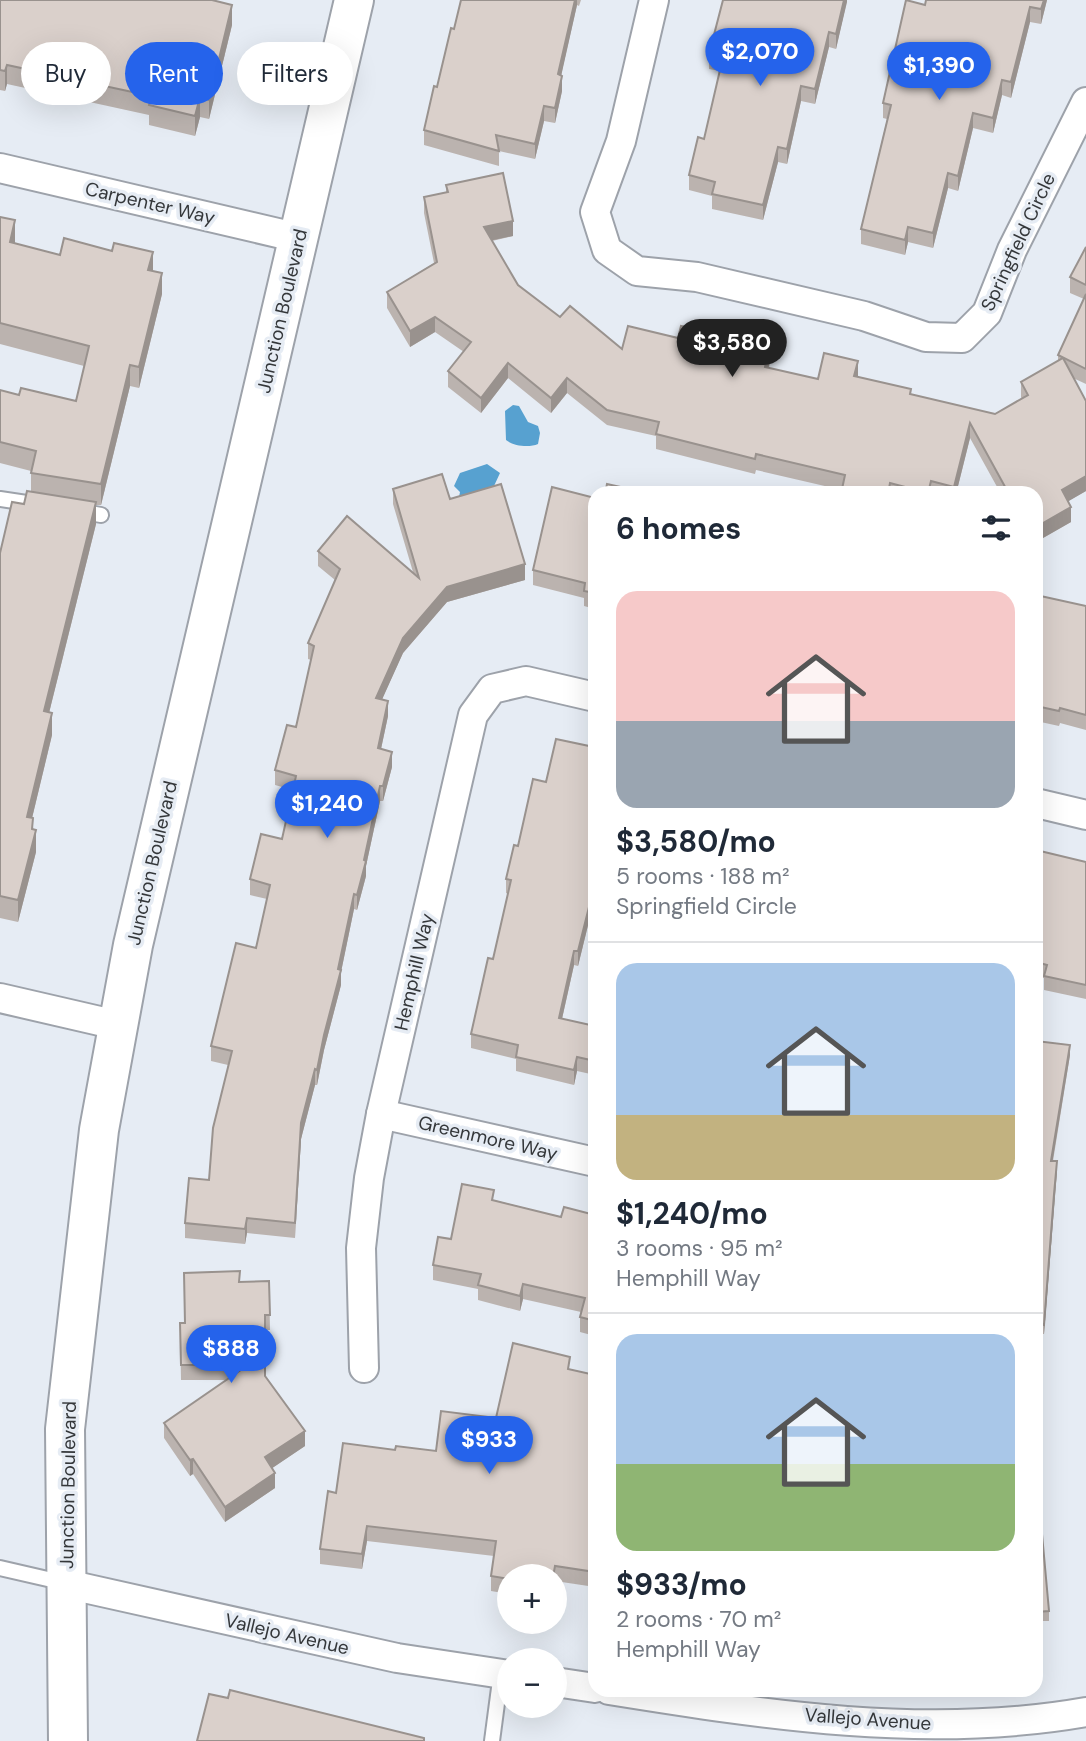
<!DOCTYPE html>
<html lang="en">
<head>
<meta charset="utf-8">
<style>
  :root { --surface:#fff; --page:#f2f2f3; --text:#1f2937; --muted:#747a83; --line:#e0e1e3; --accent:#2563eb }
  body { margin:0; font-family:"DM Sans",sans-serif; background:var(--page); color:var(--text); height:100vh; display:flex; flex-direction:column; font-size:26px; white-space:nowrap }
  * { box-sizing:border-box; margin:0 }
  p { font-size:23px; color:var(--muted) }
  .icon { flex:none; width:38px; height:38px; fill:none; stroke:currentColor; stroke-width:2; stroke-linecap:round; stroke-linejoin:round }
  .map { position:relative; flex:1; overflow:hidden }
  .details { position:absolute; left:588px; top:486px; width:455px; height:1211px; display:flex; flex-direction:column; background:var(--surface); border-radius:21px; box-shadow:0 7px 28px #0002 }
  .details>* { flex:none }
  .top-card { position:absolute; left:21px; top:42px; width:462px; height:63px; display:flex; gap:14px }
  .controls { position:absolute; left:497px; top:1564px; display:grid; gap:14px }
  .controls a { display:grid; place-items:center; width:70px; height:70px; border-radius:50%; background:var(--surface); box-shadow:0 7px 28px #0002; font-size:35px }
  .price { position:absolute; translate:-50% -60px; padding:0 16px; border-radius:24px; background:var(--accent); color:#fff; font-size:23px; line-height:46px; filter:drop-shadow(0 2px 4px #0008) }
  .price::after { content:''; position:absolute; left:50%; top:42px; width:21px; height:16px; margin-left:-10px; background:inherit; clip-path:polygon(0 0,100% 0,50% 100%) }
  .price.current { background:#222; color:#fff }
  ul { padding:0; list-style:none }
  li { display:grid; align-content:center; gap:14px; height:371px; padding:0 28px }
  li+li { border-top:2px solid var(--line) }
  li span { display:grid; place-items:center; height:217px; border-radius:21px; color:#555 }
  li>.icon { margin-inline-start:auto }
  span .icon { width:126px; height:126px; fill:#fffc; stroke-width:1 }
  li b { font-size:30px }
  h2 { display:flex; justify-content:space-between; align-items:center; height:84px; padding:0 28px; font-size:30px }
  .chip { padding:0 24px; border-radius:32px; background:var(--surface); box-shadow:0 7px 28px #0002; font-size:24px; line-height:63px }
  .chip.current { background:var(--accent); color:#fff }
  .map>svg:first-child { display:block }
</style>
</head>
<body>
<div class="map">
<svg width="1086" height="1741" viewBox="0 0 1086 1741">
  <rect width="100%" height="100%" fill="#e6ecf4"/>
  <!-- water -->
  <g fill="#57a1d0">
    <path d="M513,405L519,406L528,422L538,426L540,433L538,444C529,448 513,446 506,440L505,411Z"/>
    <path d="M487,464L500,473L494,486L459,497L460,492L454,486L460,473Z"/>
  </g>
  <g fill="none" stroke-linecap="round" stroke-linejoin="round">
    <!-- service casing -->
    <g stroke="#9da2aa" stroke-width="18">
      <g id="service">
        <path d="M0,499L40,505"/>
        <path d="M78,511L101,515"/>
        <path d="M0,1568L65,1583"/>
        <path d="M492,1741L501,1673"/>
      </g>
    </g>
    <!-- minor casing -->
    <g stroke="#9da2aa" stroke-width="32">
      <g id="minor">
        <path d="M654,0L621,141L595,212L607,250L637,271L697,277L864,316L926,337L962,338L987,313L1012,250L1086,102"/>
        <path d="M0,168L299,238"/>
        <path d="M1036,803L1086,815"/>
        <path d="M0,998L117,1025"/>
        <path d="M381,1114L595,1162"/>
        <path d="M364,1368L361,1248L369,1178L381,1114L473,715L492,689L526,681L595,697"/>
        <path d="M66,1584L397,1658L509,1675"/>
        <path d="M555,1682L595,1688"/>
        <path d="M609,1690C765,1715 928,1740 1086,1712"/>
      </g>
    </g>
    <!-- secondary casing -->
    <g stroke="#9da2aa" stroke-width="42">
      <path id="secondary" d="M68,1741L65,1429L99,1130L133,945L354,0"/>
    </g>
    <!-- service -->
    <use href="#service" stroke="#fff" stroke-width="14"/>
    <!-- minor -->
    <use href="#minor" stroke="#fff" stroke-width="28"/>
    <!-- secondary -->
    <use href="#secondary" stroke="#fff" stroke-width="38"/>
  </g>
  <!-- wall -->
  <g fill="#bbb3af">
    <path d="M0,0L232,25L209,119L200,117L195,136L149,125V115L7,84L5,91L0,90Z"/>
    <path d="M461,0H581L579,6L577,5L561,75L562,91L555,123L544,121L535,159L499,151V166L424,145V130L454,29Z"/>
    <path d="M847,0L836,49L829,47L815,104L801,101L787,164L778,162L763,220L712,209V196L689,190V175L704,139L720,71L709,69V54Z"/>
    <path d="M1047,0L1041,24L1030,22L1011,98L1002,95L993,133L973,128L958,191L948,188L933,248L908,242L905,255L861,244V229L887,119L883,118V103L925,5Z"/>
    <path d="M446,185L513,236L492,241L518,285L560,317L622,349L770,361L769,368L818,379L858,377L911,394L995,414L1022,399L1021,397V382L1058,361V355L1084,299L1070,293V277L1086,247V384L1073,378L1086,491L1068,501L1071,522L1036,542V494H1001L970,438L956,494H842V490L756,470L755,474L656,449V436L607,425L567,393L551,413L508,378L481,413L448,387V371L464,352L435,332L410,347L387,308V292L434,263L424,213V197L446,193Z"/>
    <path d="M0,217L15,243L60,255L153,271L162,294L139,388L130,386L101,505H96V524L49,713L52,735L32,818L36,852L18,922L0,918V553L24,504L31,492V471L0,463V390L19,395L76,401L84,366L0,344Z"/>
    <path d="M393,489L450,499L525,580L447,602L403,653L382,699L388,716L381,749L392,767L383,801H380L366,866V876L357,910L354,909L341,972V985L324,1050L317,1085H315L301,1139L295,1238L247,1233L245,1244L185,1238V1223L209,1180L228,1065L211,1061V1046L256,948L267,899L250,895V879L282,839L293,790L275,785V770L296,727L311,660L308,659V643L335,580L318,566V551L413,572L393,504Z"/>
    <path d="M595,498V609L584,606V598L533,585V570Z"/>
    <path d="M1036,595L1086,606V730L1060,723L1059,726L1036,721Z"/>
    <path d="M595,744V914L591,913L578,966L574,965L562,1019L595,1026V1075L577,1071L574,1085L516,1071V1059L471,1048V1034L493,959L508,894L506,893V879L518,846L546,782L594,747Z"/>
    <path d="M1036,850L1086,862V999L1044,990V978L1036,977Z"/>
    <path d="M1036,1041L1070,1055L1053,1161L1057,1171L1044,1334H1039L1036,1369Z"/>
    <path d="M494,1200L561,1217L595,1215V1336L580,1332V1317L581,1312L523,1299L520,1311L478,1300V1289L433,1280V1265L451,1239Z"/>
    <path d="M269,1281L270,1330H265V1376L305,1446L272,1468L275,1488L225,1522L193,1474L190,1476L164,1438V1423L226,1380H181L180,1323H185L240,1282Z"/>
    <path d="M570,1369L595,1375V1587L555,1581L509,1577V1594L491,1591V1576L494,1556L367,1541L362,1569L320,1564V1549L336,1493L395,1450L436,1451L496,1418Z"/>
    <path d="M1036,1535L1049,1611V1621H1036Z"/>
  </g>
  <!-- shaded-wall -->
  <g fill="#99928e">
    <path d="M575,0H577V5L558,90V74Z"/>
    <path d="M844,0H847V2L836,49V34Z"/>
    <path d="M1044,0H1047L1041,24V9Z"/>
    <path d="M232,5V25L209,119V100Z"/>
    <path d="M1030,7V22L1011,98V82Z"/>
    <path d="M829,32V47L815,104V89Z"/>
    <path d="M7,65V84L5,91V71Z"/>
    <path d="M562,76V91L555,123V108Z"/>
    <path d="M1002,80V95L993,133V118Z"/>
    <path d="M801,86V101L787,164V149Z"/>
    <path d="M200,97V117L195,136V116Z"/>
    <path d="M544,106V121L535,159V144Z"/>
    <path d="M973,113V128L958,191V176Z"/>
    <path d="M778,147V162L763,220V205Z"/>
    <path d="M948,173V188L933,248V233Z"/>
    <path d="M15,220V242L10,263V242Z"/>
    <path d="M513,221V236L484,242V227Z"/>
    <path d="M908,227V242L905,255V240Z"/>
    <path d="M153,252V273L148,270Z"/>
    <path d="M162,273V294L139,388V367Z"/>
    <path d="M435,317V332L410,347V331Z"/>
    <path d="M770,345V361L765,382V367Z"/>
    <path d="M858,361V376L854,391V376Z"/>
    <path d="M508,363V378L481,413V398Z"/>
    <path d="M130,365V386L101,505V484Z"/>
    <path d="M567,378V393L551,413V398Z"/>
    <path d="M970,423V438L956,494H954V487Z"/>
    <path d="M1086,476V491L1062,505V490Z"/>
    <path d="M96,502V524L44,733V711Z"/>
    <path d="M1071,507V522L1036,542V527Z"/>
    <path d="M525,564V580L447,602L403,653L376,713V698L403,638L447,587Z"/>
    <path d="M388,701V716L378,763V748Z"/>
    <path d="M52,713V735L27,839V817Z"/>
    <path d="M392,752V767L383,801V786Z"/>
    <path d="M380,786V801L366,866V876L357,910V895Z"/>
    <path d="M33,818V839L36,830V852L18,922V900Z"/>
    <path d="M354,894V909L341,972V985L324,1050L317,1085V1070L324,1035Z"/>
    <path d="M591,899V913L578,966V951Z"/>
    <path d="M574,951V965L559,1032V1018Z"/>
    <path d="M1070,1045V1055L1051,1170V1161Z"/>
    <path d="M577,1057V1071L574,1085V1070Z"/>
    <path d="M315,1069V1085L301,1139L295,1238L301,1123Z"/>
    <path d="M1057,1161V1171L1044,1334V1325Z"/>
    <path d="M247,1218V1233L245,1244V1229Z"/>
    <path d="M523,1284V1299L520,1311V1296Z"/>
    <path d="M305,1431V1446L265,1473V1457Z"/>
    <path d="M193,1459V1474L190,1476V1460Z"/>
    <path d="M275,1473V1488L225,1522V1507Z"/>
    <path d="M367,1526V1541L362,1569V1554Z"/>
  </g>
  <!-- building -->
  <g fill="#dad0cb" stroke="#99928e" stroke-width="2">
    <path d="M0,0H212L232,5L209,100L200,97L195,116L149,105L151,96L7,65L5,71L0,70Z"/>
    <path d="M461,0H575L558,74L562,76L555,108L544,106L535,144L496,135L499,151L424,130L434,86L437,87L451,28L454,29Z"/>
    <path d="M723,0H844L836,34L829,32L815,89L801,86L787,149L778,147L763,205L712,194L715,182L689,175L698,137L704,139L723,57L709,54Z"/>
    <path d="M906,0L925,5L926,0H1044L1041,9L1030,7L1011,82L1002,80L993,118L973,113L958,176L948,173L933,233L908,227L905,240L861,229L891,105L883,103Z"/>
    <path d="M503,173L513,221L484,227L518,285L560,317L570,306L622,349L628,326L678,338L681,326L770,345L765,367L818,379L824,353L858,361L854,376L911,389L910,394L995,414L1028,395L1021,382L1063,358L1086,401V476L1062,490L1071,507L1036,527V494H1009L970,423L954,487L931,481L928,493L890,483L888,494H862L842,489L845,475L756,454L755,459L656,434L659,422L607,410L567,378L551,398L508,363L481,398L448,371L471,342L435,317L410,331L387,292L437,262L424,197L448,192L446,185Z"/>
    <path d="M0,217L15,220L10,242L60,255L64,238L112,251L114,243L153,252L148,270L162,273L139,367L130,365L101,484L31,473L36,451L0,442V390L19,395L21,388L76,401L89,346L0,323Z"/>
    <path d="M1086,247V285L1070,277Z"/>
    <path d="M1086,294V369L1058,355Z"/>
    <path d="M442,474L450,499L501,484L525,564L447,587L403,638L376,698L388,701L378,748L392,752L383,786H380L364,860L366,861L357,895L354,894L338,969L341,970L324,1035L317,1070L315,1069L301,1123L295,1223L247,1218L245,1229L185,1223L189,1178L209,1180L213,1128L232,1051L211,1046L236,943L256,948L270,885L250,879L261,834L282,839L296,776L275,770L287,725L296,727L314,646L308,643L340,569L318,551L347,516L419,578L393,489Z"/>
    <path d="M607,484L652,494H605Z"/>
    <path d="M552,487L595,498V593L584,591L585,583L533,570Z"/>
    <path d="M27,491L96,502L44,711L52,713L27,817L33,818L32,829L36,830L18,900L0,896V553L12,502L24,504Z"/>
    <path d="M1036,595L1086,606V715L1060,708L1059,711L1036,706Z"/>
    <path d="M556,739L594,747L595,744V900L591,899L578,951H574L559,1018L595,1026V1061L577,1057L574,1070L516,1057L518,1045L471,1034L488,958L493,959L511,880L506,879L514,845L518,846L533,779L546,782Z"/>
    <path d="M1036,850L1086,862V985L1044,976L1047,965L1036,962Z"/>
    <path d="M1036,1041L1070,1045L1051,1161H1057L1054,1194L1044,1325L1039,1324L1036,1360Z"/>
    <path d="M462,1184L494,1190L492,1200L561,1217L564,1207L595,1215V1222L592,1234H595V1321L580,1317L585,1298L523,1284L520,1296L478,1285L481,1274L433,1265L438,1237L451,1239Z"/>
    <path d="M240,1271L239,1282L269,1281L270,1315H265V1376L305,1431L265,1457L275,1473L225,1507L193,1459L190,1460L164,1423L248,1365H181L180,1323H185L184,1273Z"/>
    <path d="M513,1343L570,1357L568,1369L595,1375V1572L555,1566L553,1577H509V1579L491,1576L496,1541L367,1526L362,1554L320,1549L328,1491L336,1493L343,1443L395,1450L396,1446L436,1451L441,1411L496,1418Z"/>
    <path d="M1042,1534L1049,1611L1036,1612V1535Z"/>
    <path d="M230,1690L424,1738V1741H197L209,1694L228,1698Z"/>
  </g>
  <g text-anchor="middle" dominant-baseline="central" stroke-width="7" stroke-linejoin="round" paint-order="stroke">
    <!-- street labels -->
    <g font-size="19" fill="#34373a" stroke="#e6ecf4">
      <text transform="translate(150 203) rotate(13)">Carpenter Way</text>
      <text transform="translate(1018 242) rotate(-65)">Springfield Circle</text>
      <text transform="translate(282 311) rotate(-77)">Junction Boulevard</text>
      <text transform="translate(152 863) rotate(-77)">Junction Boulevard</text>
      <text transform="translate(414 972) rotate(-77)">Hemphill Way</text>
      <text transform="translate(488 1138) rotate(13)">Greenmore Way</text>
      <text transform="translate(68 1485) rotate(-89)">Junction Boulevard</text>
      <text transform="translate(287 1634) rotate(13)">Vallejo Avenue</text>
      <text transform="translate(868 1719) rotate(4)">Vallejo Avenue</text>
    </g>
  </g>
</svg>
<div class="controls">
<a>+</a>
<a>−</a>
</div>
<b class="price" style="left:760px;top:88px">$2,070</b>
<b class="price" style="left:939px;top:102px">$1,390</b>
<b class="price current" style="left:732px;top:379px">$3,580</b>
<b class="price" style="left:327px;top:840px">$1,240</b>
<b class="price" style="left:231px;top:1385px">$888</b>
<b class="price" style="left:489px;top:1476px">$933</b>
<div class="top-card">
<a class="chip">Buy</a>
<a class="chip current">Rent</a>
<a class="chip">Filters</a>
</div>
<section class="details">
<h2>6 homes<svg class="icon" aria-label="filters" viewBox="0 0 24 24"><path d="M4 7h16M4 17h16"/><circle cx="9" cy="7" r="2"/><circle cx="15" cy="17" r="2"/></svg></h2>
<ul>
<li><span style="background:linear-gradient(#f6c9c9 60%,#9aa5b1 0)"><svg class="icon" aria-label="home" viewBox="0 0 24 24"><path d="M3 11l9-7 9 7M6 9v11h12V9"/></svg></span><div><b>$3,580/mo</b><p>5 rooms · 188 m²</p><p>Springfield Circle</p></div></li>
<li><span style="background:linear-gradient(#a9c7e8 70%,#c2b280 0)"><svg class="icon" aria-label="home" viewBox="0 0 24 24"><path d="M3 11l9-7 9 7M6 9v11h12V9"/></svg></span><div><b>$1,240/mo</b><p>3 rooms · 95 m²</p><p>Hemphill Way</p></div></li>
<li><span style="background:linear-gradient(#a9c7e8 60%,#8fb573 0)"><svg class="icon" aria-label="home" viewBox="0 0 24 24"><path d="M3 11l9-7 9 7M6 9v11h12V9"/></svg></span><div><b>$933/mo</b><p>2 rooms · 70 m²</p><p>Hemphill Way</p></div></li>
</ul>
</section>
</div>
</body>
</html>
